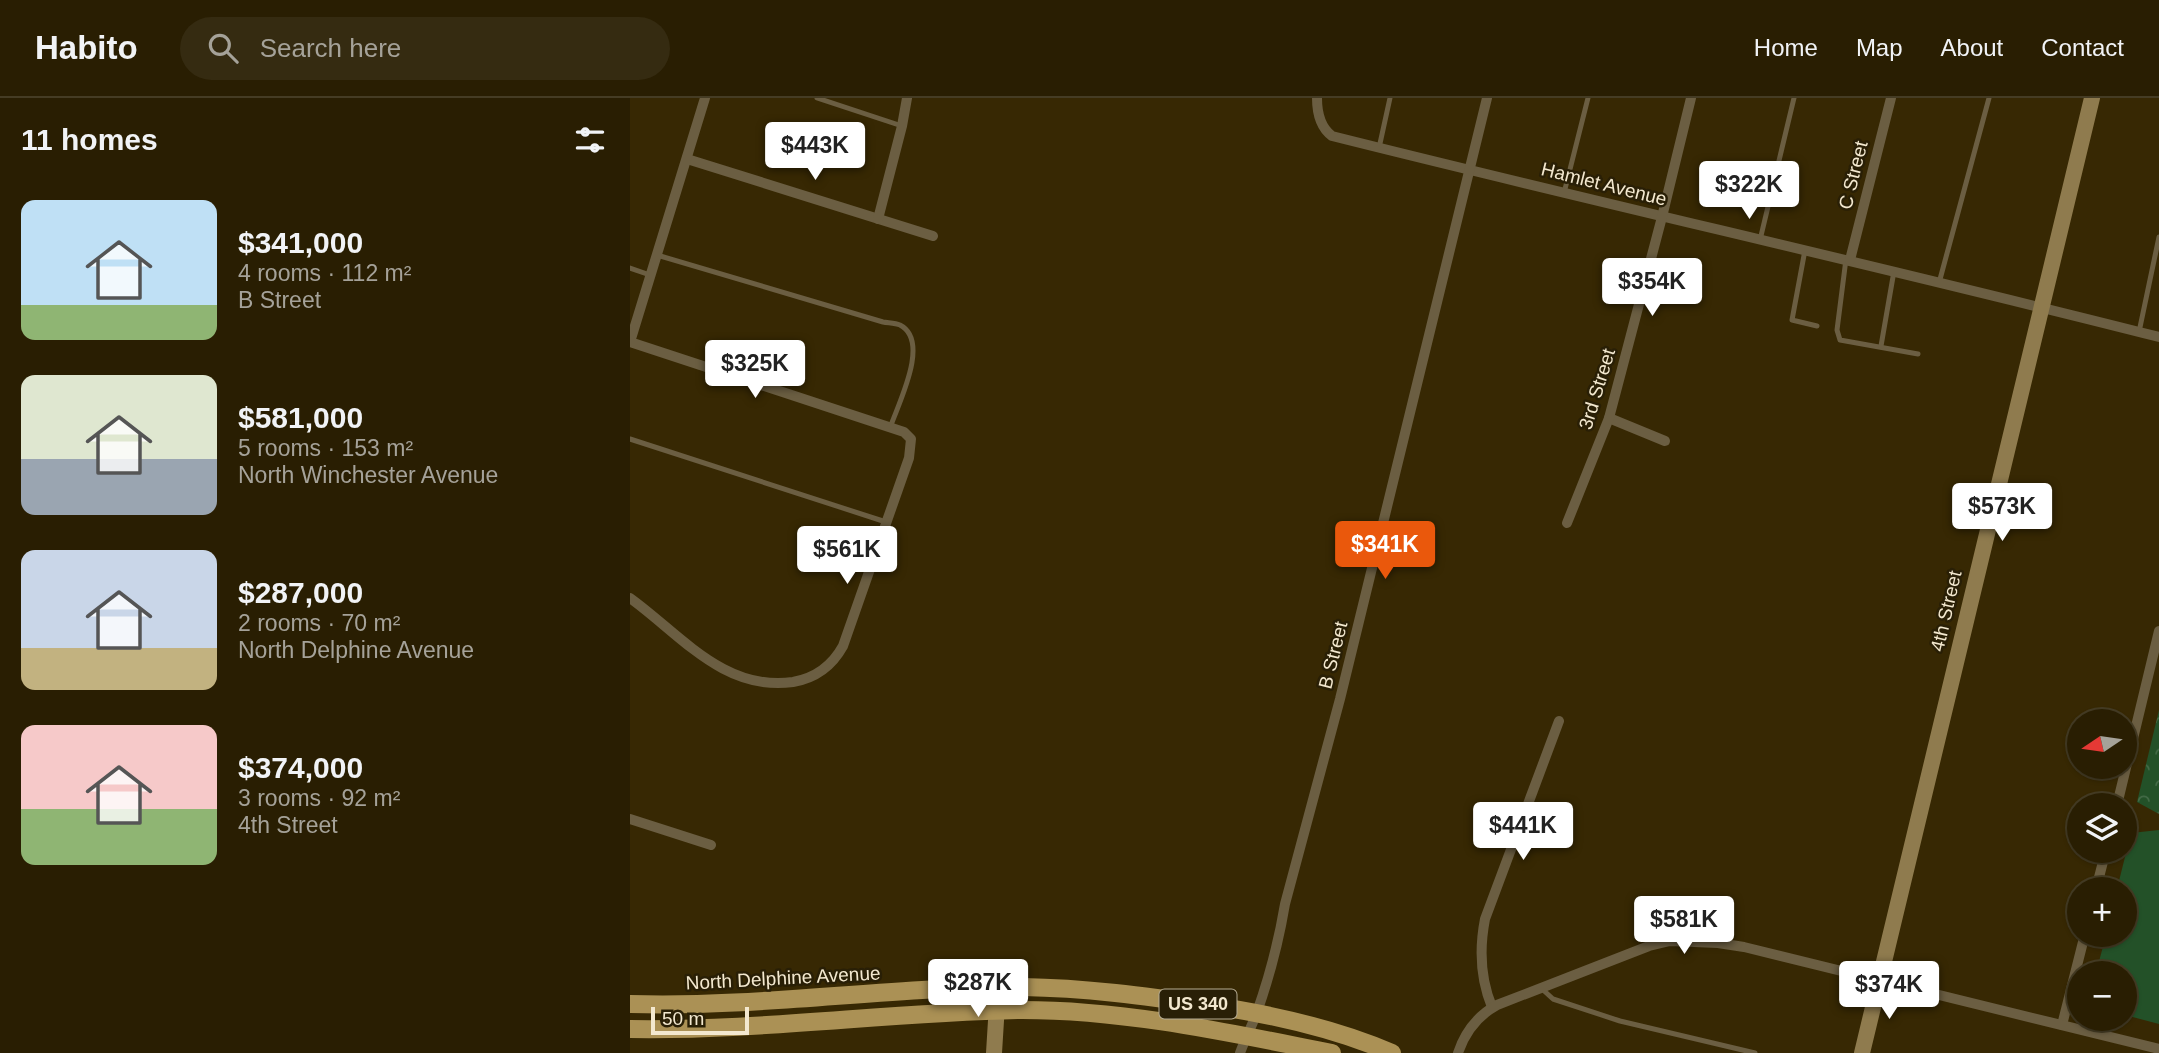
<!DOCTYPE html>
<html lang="en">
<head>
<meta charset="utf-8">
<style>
  :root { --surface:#291e02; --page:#352b11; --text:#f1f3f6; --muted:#a5a299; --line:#453c24; --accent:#ea580c }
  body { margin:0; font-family:Arial,sans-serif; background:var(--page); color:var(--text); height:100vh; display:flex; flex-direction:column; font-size:26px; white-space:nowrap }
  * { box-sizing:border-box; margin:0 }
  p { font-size:23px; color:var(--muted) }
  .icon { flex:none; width:38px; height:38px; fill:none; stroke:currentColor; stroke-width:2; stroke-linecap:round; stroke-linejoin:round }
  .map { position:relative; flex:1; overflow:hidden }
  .panel { display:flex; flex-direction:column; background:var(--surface); width:630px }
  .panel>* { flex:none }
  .needle { width:46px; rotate:257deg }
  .buttons { position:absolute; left:1437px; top:611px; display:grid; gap:14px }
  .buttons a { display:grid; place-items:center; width:70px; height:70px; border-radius:50%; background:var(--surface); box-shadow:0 2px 5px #0004,0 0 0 2px var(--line); font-size:35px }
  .scale { position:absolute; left:21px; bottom:18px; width:98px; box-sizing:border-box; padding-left:7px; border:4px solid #f3e8cf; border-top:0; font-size:19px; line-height:24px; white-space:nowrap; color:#f3e8cf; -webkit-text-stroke:5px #291f06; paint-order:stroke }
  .price { position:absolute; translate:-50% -60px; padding:0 16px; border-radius:7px; background:#fff; color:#222; font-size:23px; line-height:46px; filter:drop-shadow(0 2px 4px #0008) }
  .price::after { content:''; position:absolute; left:50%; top:42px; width:21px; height:16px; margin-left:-10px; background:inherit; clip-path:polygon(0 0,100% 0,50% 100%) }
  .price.selected { background:var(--accent); color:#fff }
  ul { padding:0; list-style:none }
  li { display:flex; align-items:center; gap:21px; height:175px; padding:0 21px }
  li span { display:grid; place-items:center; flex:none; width:196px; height:140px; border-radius:14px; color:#555 }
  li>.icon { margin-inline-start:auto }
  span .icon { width:84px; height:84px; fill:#fffc; stroke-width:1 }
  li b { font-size:30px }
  h2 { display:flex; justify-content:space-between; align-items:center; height:84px; padding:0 21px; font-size:30px }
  header { display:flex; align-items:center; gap:42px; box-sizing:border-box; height:98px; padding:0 35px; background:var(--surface); border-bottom:2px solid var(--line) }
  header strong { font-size:33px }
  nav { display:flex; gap:38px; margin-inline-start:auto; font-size:24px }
  .search { width:490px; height:63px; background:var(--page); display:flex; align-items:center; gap:18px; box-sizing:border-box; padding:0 24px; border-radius:38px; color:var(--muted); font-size:26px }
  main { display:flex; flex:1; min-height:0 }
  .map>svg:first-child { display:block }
</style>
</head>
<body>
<header>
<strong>Habito</strong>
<div class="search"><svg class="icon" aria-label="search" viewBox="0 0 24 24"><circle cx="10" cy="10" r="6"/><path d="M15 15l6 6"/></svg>Search here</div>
<nav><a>Home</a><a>Map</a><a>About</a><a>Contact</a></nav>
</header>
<main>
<section class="panel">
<h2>11 homes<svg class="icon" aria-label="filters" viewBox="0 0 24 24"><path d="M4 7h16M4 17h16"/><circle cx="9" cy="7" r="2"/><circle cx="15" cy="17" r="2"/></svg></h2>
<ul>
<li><span style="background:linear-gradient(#bfe0f5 75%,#8fb573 0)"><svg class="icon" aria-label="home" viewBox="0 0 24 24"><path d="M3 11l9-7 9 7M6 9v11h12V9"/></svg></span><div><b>$341,000</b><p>4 rooms · 112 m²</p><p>B Street</p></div></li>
<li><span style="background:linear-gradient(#dfe7d0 60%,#9aa5b1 0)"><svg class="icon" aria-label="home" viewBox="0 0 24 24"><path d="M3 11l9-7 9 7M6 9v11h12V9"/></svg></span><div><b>$581,000</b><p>5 rooms · 153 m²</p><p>North Winchester Avenue</p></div></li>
<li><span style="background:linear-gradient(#c9d6e8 70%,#c2b280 0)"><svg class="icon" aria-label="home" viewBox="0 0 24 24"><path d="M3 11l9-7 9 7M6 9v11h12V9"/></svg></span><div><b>$287,000</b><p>2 rooms · 70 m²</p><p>North Delphine Avenue</p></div></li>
<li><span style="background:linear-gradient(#f6c9c9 60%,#8fb573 0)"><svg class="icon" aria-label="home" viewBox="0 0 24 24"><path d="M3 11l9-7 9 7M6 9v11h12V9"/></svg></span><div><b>$374,000</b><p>3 rooms · 92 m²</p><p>4th Street</p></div></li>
</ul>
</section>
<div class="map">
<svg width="1529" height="955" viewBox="0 0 1529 955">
  <defs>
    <pattern id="forest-crowns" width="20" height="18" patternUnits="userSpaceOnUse" patternTransform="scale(1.75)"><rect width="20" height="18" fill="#235128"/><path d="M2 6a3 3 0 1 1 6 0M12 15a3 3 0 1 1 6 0" fill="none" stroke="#436a46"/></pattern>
  </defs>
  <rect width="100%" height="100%" fill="#372803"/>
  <!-- green -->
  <path fill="#235128" d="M1529,732V926L1495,917L1494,875H1466L1476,837L1494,836V791H1487L1501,735Z"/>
  <!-- forest -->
  <path fill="url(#forest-crowns)" d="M1529,612V716L1507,704Z"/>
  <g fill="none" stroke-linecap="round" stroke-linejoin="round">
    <!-- lane -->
    <g stroke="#6b5e42" stroke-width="5">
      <path d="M187,0L272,28"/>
      <path d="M749,50L760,0"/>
      <path d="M934,95L958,0"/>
      <path d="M1130,142L1164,0"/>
      <path d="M1175,152L1162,222L1187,228"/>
      <path d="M27,157L253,224C258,225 265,225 270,227C301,243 268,306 260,330"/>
      <path d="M1216,161L1207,232L1210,242L1288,256"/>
      <path d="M0,170L20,177"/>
      <path d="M1309,185L1359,0"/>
      <path d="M1509,234L1529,139"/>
      <path d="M1251,248L1264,173"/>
      <path d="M0,341L256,424"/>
      <path d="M911,890L923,901L990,923L1125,955"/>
    </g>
    <!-- street -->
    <g stroke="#6b5e42" stroke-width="10">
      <path d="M687,0C687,14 690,29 702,38C977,107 1254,169 1529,239"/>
      <path d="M57,61L303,138"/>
      <path d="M248,121L272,28L277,0"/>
      <path d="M1220,162L1261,0"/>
      <path d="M979,320L1035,343"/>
      <path d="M937,425L979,320L1032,119L1061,0"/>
      <path d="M0,500C50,536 94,594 163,584C186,580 202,568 213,548L279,360L281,341L274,334L0,244L75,0"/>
      <path d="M1487,707L1529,533"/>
      <path d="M0,721L81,747"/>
      <path d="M1466,791L1476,752"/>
      <path d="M862,909C850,880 849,852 855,821L929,623"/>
      <path d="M1432,927L1455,836"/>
      <path d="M610,955C615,941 622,928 627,914C639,880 649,842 655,806L710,601L857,0"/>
      <path d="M828,955C835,934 847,918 867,907L1019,848L1040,843L1088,845L1114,849L1529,951"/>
    </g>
    <!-- secondary -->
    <g stroke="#8f7b4e" stroke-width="16">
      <path d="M364,955L368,890"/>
      <path d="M1232,955L1462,0"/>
    </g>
    <!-- primary -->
    <g stroke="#ab9155" stroke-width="18">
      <path d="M0,906C132,910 261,888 393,889C455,890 516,898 578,907C640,916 704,930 762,955"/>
      <path d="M0,931C131,933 261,914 392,912C497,912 600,935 702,955"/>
    </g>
  </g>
  <g text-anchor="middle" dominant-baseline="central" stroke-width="5" stroke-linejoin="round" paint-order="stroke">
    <!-- shield labels -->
    <rect fill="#291f06" stroke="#b6ac93" stroke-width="2" x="529.5" y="891.5" width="77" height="29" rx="5"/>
    <g font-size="18" font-weight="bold" fill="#f3e8cf">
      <text x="568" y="906">US 340</text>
    </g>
    <!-- street labels -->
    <g font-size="19" fill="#f3e8cf" stroke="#291f06">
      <text transform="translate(1223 77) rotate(-76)">C Street</text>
      <text transform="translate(974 86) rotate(14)">Hamlet Avenue</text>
      <text transform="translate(967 291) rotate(-73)">3rd Street</text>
      <text transform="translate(1316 513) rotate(-77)">4th Street</text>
      <text transform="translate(703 557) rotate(-76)">B Street</text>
      <text transform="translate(153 880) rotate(-3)">North Delphine Avenue</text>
    </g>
  </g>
</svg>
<div class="buttons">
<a><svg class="needle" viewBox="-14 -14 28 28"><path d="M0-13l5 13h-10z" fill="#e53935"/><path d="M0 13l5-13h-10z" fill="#a5a299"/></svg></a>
<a><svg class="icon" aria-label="layers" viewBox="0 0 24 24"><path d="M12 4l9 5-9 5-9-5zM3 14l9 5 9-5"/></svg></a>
<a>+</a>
<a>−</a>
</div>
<div class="scale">50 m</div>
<b class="price" style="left:185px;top:84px">$443K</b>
<b class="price" style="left:1119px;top:123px">$322K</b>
<b class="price" style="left:1022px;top:220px">$354K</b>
<b class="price" style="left:125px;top:302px">$325K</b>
<b class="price" style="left:1372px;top:445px">$573K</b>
<b class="price selected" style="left:755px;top:483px">$341K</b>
<b class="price" style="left:217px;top:488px">$561K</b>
<b class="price" style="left:893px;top:764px">$441K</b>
<b class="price" style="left:1054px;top:858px">$581K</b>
<b class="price" style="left:348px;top:921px">$287K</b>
<b class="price" style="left:1259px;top:923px">$374K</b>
</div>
</main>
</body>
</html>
